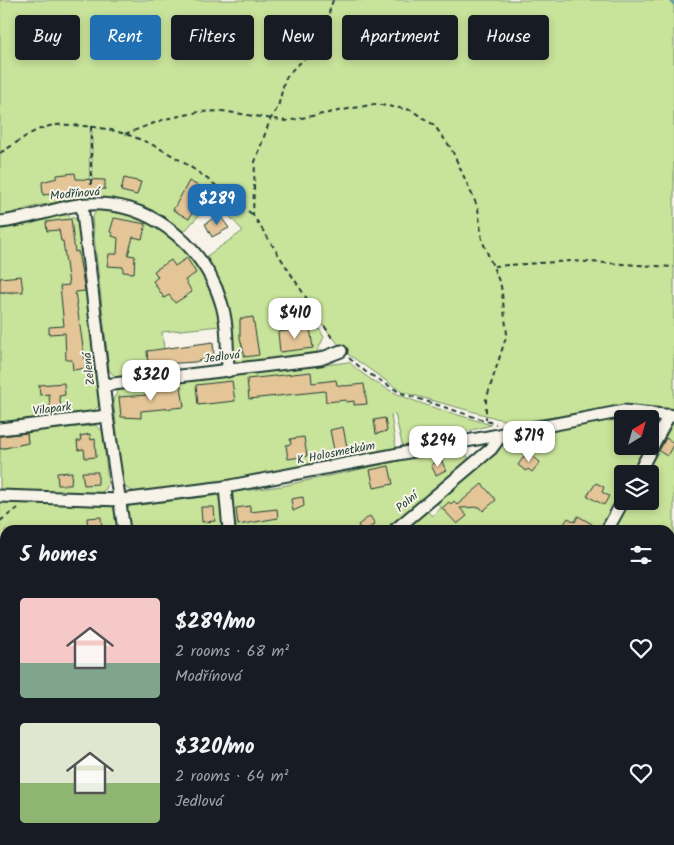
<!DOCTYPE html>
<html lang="en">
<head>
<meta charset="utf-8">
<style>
  :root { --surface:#171b24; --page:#20242c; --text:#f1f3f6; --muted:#9ea1a6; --accent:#1f6fb2 }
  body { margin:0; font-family:Kalam,sans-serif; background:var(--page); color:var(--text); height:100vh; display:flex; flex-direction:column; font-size:19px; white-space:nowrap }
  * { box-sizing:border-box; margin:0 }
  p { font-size:16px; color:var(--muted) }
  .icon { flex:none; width:28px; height:28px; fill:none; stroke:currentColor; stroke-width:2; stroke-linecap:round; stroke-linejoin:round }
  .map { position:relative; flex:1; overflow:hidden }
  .sheet { position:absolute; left:0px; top:525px; width:675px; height:320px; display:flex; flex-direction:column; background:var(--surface); border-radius:15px 15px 0 0; box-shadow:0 2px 8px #0003 }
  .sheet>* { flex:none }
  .hud { position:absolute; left:15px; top:15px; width:645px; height:45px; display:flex; gap:10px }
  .needle { width:32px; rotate:37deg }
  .controls { position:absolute; left:614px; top:410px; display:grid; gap:10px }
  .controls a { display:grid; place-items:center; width:45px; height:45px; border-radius:5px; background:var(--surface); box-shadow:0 2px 8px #0003; font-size:25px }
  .price { position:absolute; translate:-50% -42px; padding:0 11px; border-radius:10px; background:#fff; color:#222; font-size:16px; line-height:32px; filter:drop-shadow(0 1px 2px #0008) }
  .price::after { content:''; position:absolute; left:50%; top:30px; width:15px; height:11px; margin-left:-8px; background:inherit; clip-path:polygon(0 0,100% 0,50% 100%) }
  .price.current { background:var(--accent); color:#fff }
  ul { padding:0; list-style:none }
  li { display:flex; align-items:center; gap:15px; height:125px; padding:0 20px }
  li span { display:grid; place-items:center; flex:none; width:140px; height:100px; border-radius:5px; color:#555 }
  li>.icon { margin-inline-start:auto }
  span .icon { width:60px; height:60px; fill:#fffc; stroke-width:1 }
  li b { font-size:21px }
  h2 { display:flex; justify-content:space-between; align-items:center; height:60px; padding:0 20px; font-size:21px }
  .chip { padding:0 18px; border-radius:5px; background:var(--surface); box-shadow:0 2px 8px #0003; font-size:18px; line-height:45px }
  .chip.current { background:var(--accent); color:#fff }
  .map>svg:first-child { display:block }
</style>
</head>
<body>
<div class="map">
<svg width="674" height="845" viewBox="0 0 674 845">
  <rect width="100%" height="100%" fill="#f7f3e8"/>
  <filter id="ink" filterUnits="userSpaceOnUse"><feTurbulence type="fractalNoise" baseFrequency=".02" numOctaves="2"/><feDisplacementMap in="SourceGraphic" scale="10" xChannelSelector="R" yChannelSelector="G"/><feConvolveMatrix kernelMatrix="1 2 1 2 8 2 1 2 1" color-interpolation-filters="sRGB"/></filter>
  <g filter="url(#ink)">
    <!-- green -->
    <g fill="#c8e39a" stroke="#749067" fill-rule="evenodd">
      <path d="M0,0H674V412L659,408L629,406L514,423L402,392L345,352L305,304L324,337L314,358L242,364L235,360L232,354L204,258L243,231L214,199L182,234L92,200V131H90L89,200L41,205L0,216Z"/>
      <path d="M100,209C166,216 210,261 220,326L162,332L167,374L121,379L116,378L109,370L92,218L96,211Z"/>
      <path d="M67,215L76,219L79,223L100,404L92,412L0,422V292L13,293L12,280L0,281V229L43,217Z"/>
      <path d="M349,362C387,399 442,409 491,425L403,448L395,414L391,415L396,449L189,487L135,492L126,488L123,484L113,399L119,390Z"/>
      <path d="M637,415L674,420V576L670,583V530H400L425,509L432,516L441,508L435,501L508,440L515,437ZM622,419H650V446H622ZM622,474H650V501H622Z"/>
      <path d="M95,425L103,431L108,483L106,489L96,496L0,492V449L28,443L27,432Z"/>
      <path d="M463,447L469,460L386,530H270V528L230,530L227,493L282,486Z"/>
      <path d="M216,495L221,498L225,530H129L127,509L129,506Z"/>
      <path d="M0,498L117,506L122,530H5V700L0,701Z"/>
      <path d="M670,714L674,716V845H452L455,840H670Z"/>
    </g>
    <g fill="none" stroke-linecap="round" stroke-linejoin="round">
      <!-- stream -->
      <path stroke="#629ca3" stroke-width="3" d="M670,0L674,4"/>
    </g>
    <!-- building -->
    <g fill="#e3c597" stroke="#1f3d34">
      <path d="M75,173L76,179L105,180V189L43,195L42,182L57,178V175Z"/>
      <path d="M124,178L141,182L137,195L121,191Z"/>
      <path d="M189,181L208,191L198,209L195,207L189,219L173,210Z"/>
      <path d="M219,214L229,228L212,237L205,224Z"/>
      <path d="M114,218L146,224L142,239L133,237L128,255L135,256L134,273L123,272V267L107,266L109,254H117L118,238L112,236L113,233L110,232Z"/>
      <path d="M71,219L75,252L78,251L85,291L75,292L86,368L73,370L72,360H66L65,333L49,334V327L64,326L60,286L69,285L63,241H61L59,230L47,231L46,222Z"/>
      <path d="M187,258L196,273L185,280L192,292L175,303L169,295L164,298L153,281L158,277L154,271L171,260L175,266Z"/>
      <path d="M21,276L23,292H0V278Z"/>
      <path d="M253,317L259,355L245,357L240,338V319Z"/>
      <path d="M310,328L313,348L280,352L278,332Z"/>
      <path d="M213,342L214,356L195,362L148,365L147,351Z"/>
      <path d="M311,372L312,383L336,380L337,385L345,386L364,384L367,404L354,405V401L346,402V400L326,402L325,391L249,399L247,379Z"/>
      <path d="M232,381L235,401L198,405L196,385Z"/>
      <path d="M64,383L65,395L59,396L61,406L50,408L49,394L40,395L39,385Z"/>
      <path d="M181,386L184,407L141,411V418L121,417L119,397L147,395L146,390Z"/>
      <path d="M385,418L387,431L376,434L374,420Z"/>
      <path d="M343,427L348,452L335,455L330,430Z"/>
      <path d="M27,433L28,443L0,449V436Z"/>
      <path d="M90,434L91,440L95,439L96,457L85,458L84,449L78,450L77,441H81L80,436Z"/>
      <path d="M304,437L307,456L288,459L286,445L291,444L290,439Z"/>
      <path d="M666,438L674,443L667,456L659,451Z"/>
      <path d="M527,452L540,462L532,472L528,469L526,471L518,465Z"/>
      <path d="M441,460L446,470L436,475L431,465Z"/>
      <path d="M389,466L393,484L374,488L370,470Z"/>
      <path d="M72,472L71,485H58L57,473Z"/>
      <path d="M82,472H98V484L84,485Z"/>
      <path d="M596,483L604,487L602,492L609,496L604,505L587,496Z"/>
      <path d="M482,484L496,500L483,511L480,507L460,508L467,516L457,524L442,508L449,502L451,504L454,501L457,505Z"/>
      <path d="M303,497L304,506L293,511L291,499Z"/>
      <path d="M250,506V512L277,509L278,518L238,525L236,508Z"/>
      <path d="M201,507H214L215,521L202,522Z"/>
      <path d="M370,516L375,524L366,530H361L358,525Z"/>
      <path d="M578,516L592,524L590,530H567L562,527L568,518L575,522Z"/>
      <path d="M101,517L102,530H88L87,518Z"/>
    </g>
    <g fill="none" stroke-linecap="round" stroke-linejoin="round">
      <!-- street casing -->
      <g stroke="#1f3d34" stroke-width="15">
        <g id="street">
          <path d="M82,205L107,416L124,530"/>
          <path d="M0,222C34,219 66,202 101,204C158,207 205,250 221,302C228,323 227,349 228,371"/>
          <path d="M105,385L320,359L341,351"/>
          <path d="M0,429L107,416"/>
          <path d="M638,474L669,415"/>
          <path d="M225,487L229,530"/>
          <path d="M0,496L121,500L225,487L624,411L674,416"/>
          <path d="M395,530L491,449L502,434"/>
          <path d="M607,530L623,501"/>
          <path d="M670,578L674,572"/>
        </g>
      </g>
      <!-- path -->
      <g stroke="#1f3d34" stroke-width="2" stroke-dasharray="5 4" stroke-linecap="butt">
        <path d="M333,0L321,39L313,52L294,68L285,79L278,107L270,120L255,162L253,215L334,341"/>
        <path d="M125,134L165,119L199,112L222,111L286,121L375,104L411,110L434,125L451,148L478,208L482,240L501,286L507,334L486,400V420"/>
        <path d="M0,153C14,145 28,133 43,128C56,123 70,125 84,126C152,131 202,174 253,215"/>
        <path d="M91,194V126"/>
        <path d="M494,266L571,261L674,267"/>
        <path d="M349,358L366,372L401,393L496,424"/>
        <path d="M0,521L18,508"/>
        <path d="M0,671H5"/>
        <path d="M517,845V840"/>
      </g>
      <!-- street -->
      <use href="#street" stroke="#f7f3e8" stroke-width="11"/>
    </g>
  </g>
  <g text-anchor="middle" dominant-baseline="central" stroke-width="4" stroke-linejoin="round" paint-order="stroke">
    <!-- street labels -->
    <g font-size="12" fill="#1f3d34" stroke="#f7f3e8">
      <text transform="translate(75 194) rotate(-5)">Modřínová</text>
      <text transform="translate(222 357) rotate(-7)">Jedlová</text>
      <text transform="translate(89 369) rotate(-97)">Zelená</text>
      <text transform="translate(52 409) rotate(-7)">Vilapark</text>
      <text transform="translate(336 453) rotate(-11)">K Holosmetkům</text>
      <text transform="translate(407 502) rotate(-40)">Polní</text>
    </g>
  </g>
</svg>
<div class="controls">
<a><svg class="needle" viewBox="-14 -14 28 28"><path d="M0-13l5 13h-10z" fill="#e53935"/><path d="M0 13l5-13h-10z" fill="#9ea1a6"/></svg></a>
<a><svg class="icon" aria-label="layers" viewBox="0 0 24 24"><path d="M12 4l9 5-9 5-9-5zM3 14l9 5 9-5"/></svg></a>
</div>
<b class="price current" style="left:217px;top:226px">$289</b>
<b class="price" style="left:295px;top:340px">$410</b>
<b class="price" style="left:151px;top:402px">$320</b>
<b class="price" style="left:529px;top:463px">$719</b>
<b class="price" style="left:438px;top:468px">$294</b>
<div class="hud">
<a class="chip">Buy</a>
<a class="chip current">Rent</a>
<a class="chip">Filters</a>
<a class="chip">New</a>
<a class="chip">Apartment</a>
<a class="chip">House</a>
</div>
<section class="sheet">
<h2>5 homes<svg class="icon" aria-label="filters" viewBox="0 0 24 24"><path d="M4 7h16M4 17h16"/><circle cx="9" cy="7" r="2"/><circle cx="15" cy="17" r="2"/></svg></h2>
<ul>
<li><span style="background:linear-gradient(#f6c9c9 65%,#7fa58c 0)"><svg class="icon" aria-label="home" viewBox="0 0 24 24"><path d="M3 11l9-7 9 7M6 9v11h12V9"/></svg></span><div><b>$289/mo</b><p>2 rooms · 68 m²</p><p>Modřínová</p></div><svg class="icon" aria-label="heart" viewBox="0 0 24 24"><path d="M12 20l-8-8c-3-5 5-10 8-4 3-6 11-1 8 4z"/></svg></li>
<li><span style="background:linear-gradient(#dfe7d0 60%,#8fb573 0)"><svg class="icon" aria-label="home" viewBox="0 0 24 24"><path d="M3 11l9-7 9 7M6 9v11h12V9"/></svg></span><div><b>$320/mo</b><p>2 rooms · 64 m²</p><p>Jedlová</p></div><svg class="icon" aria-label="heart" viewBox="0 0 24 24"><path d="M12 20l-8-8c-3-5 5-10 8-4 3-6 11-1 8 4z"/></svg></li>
</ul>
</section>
</div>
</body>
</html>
